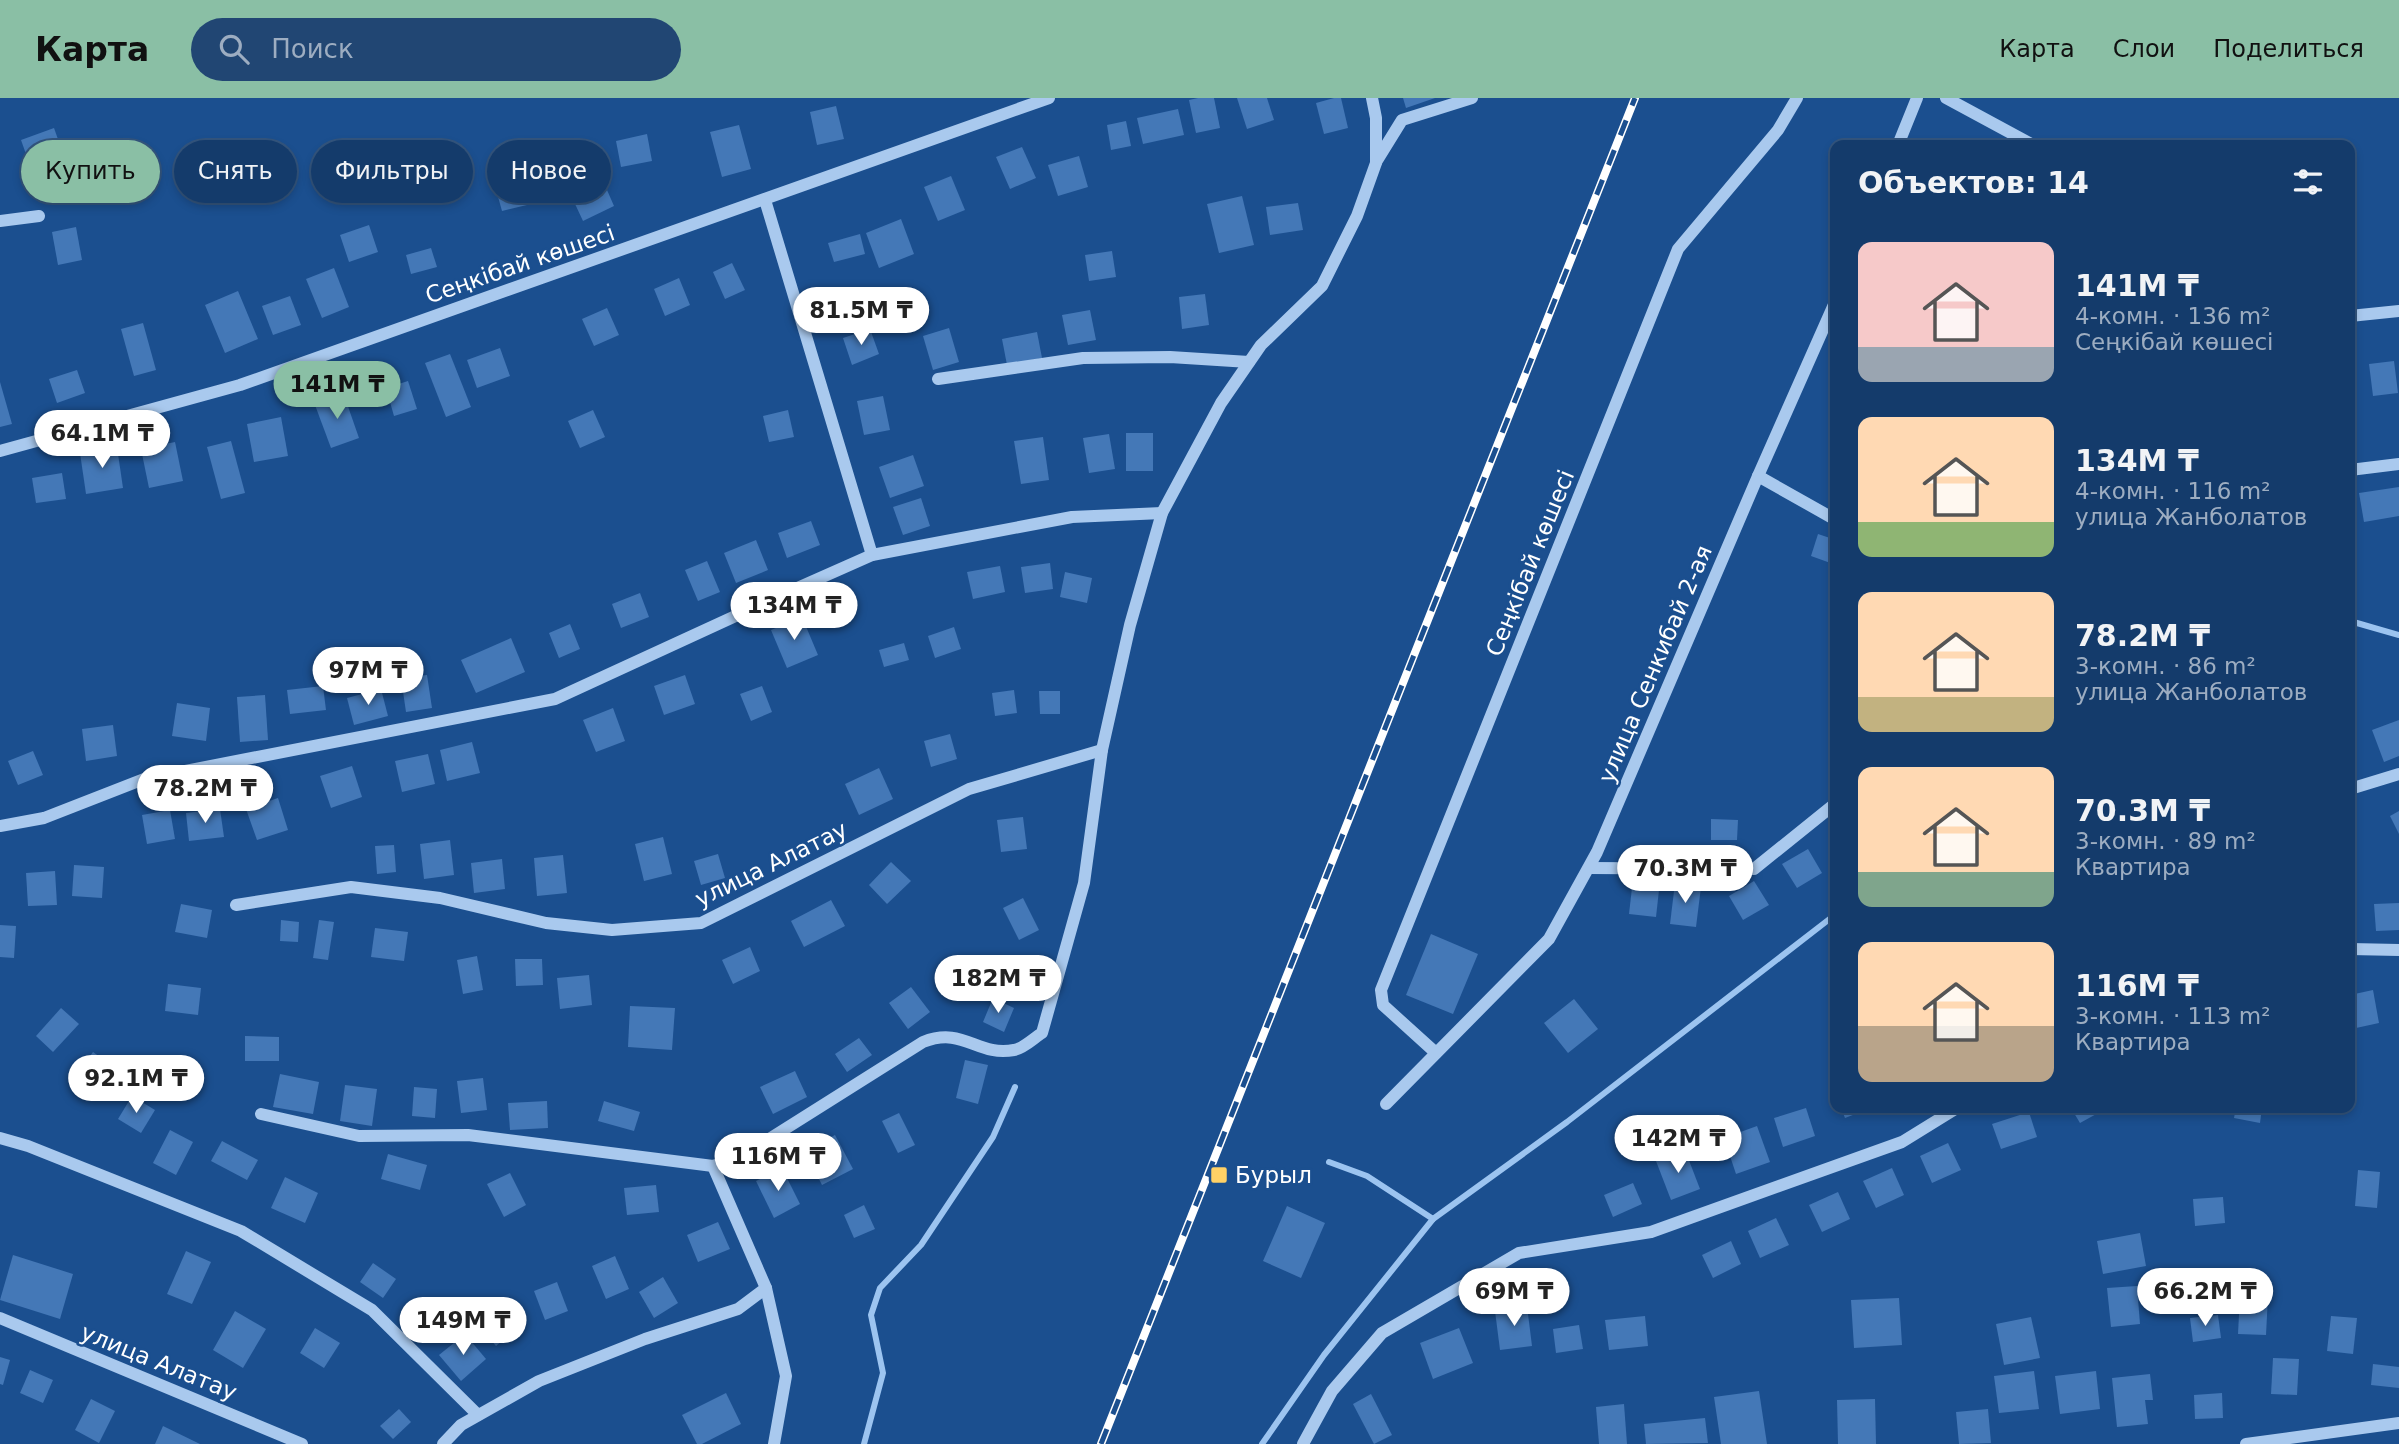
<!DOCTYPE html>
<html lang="ru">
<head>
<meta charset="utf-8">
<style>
  :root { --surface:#143b6b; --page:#214673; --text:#f1f3f6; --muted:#9dadc1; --line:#33557e; --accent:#8abfa5 }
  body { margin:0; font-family:"DejaVu Sans",sans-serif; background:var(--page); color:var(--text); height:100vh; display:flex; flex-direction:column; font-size:26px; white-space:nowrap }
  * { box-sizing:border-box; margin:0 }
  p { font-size:23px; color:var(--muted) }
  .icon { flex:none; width:38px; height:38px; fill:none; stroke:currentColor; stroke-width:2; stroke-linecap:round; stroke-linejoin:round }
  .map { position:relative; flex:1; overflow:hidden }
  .drawer { position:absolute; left:1830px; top:42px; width:525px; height:973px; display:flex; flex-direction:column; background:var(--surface); border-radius:14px; box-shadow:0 4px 10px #0003,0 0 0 2px var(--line) }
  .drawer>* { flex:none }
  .guide { position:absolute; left:21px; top:42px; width:665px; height:63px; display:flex; gap:14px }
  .price { position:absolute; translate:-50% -60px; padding:0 16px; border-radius:24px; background:#fff; color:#222; font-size:23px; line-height:46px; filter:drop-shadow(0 2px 4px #0008) }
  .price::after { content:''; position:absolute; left:50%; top:42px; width:21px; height:16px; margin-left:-10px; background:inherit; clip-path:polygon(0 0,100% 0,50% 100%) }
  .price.active { background:var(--accent); color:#111 }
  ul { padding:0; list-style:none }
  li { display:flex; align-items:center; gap:21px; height:175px; padding:0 28px }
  li span { display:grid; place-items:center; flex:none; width:196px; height:140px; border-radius:14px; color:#555 }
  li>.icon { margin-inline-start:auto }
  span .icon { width:84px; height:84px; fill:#fffc; stroke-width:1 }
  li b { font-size:30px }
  h2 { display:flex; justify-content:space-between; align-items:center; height:84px; padding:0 28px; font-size:30px }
  .tag { padding:0 24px; border-radius:32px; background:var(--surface); box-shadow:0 4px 10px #0003,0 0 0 2px var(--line); font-size:24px; line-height:63px }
  .tag.active { background:var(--accent); color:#111 }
  header { display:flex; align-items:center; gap:42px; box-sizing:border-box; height:98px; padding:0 35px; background:var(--accent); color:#111 }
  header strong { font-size:33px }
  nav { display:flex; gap:38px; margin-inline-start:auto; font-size:24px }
  .search { width:490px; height:63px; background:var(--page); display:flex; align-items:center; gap:18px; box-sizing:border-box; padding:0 24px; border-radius:38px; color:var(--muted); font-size:26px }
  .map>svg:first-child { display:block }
</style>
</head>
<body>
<header>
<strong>Карта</strong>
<div class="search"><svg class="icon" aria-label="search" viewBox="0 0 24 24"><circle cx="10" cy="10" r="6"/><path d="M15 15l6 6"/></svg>Поиск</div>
<nav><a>Карта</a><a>Слои</a><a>Поделиться</a></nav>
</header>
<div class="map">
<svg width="2399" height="1346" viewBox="0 0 2399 1346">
  <rect width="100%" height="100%" fill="#1b4f8f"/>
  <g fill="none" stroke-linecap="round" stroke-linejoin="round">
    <!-- stream -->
    <g stroke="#9cc4f0" stroke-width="6">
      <path d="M2350,523L2399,537"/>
      <path d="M1329,1064L1367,1078L1433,1121"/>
      <path d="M864,1346L883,1275L871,1217L880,1190L921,1147L993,1039L1015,989"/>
      <path d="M1262,1346L1324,1257L1433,1121L1567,1024L1836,816"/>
    </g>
  </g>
  <!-- building -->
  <g fill="#4478b7">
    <path d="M1198,0H1214L1220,30L1196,35L1189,2Z"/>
    <path d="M1237,0H1267L1274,22L1247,31Z"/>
    <path d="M1334,0H1341L1348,30L1324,36L1316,5Z"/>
    <path d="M1403,0H1435L1406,10Z"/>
    <path d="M836,8L844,41L817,47L810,14Z"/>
    <path d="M1178,11L1184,37L1143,46L1137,20Z"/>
    <path d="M1126,23L1131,48L1111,52L1107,27Z"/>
    <path d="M739,27L751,71L722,79L710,34Z"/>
    <path d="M54,30L71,78L38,90L21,42Z"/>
    <path d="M647,36L652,63L621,69L616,43Z"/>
    <path d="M1022,49L1036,80L1010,91L996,59Z"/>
    <path d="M1079,58L1088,89L1058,98L1048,67Z"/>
    <path d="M519,74L527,107L502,113L493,81Z"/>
    <path d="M600,76L614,108L583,123L568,91Z"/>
    <path d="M951,78L965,112L938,123L924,89Z"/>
    <path d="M1242,98L1254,147L1219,155L1207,106Z"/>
    <path d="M1298,105L1303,132L1270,137L1266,109Z"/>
    <path d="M901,121L914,156L879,170L866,135Z"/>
    <path d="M369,127L378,154L349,164L340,137Z"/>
    <path d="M76,129L82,162L58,167L52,134Z"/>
    <path d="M860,136L865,156L834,164L828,145Z"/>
    <path d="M2350,141H2353L2355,168L2350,169Z"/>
    <path d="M431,150L437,169L411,176L406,157Z"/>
    <path d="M1112,153L1116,179L1089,183L1085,157Z"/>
    <path d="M732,165L745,192L725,201L713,174Z"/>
    <path d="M334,170L349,209L322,220L306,181Z"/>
    <path d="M679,180L690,207L665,218L654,191Z"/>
    <path d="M238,193L258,241L225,255L205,207Z"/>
    <path d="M1205,196L1209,227L1182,231L1179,199Z"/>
    <path d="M290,198L301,227L273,237L262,208Z"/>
    <path d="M607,210L619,237L594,248L582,221Z"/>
    <path d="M1090,212L1096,242L1068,247L1062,217Z"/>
    <path d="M143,225L156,272L134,278L121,231Z"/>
    <path d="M949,230L959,264L933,272L923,238Z"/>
    <path d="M870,231L879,256L852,267L843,240Z"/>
    <path d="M1037,234L1042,260L1007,267L1002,241Z"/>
    <path d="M500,250L510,278L477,290L467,262Z"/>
    <path d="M450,256L471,309L446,319L425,265Z"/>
    <path d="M2394,263L2398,295L2373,298L2369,266Z"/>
    <path d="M77,272L85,295L57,305L49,281Z"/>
    <path d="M408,283L417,311L394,318L386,290Z"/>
    <path d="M0,284L12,326L0,329Z"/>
    <path d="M344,297L359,340L331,350L315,307Z"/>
    <path d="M883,298L890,332L864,337L857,303Z"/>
    <path d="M593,312L605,339L580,350L568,323Z"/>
    <path d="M788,312L794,339L769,344L763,318Z"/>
    <path d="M281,319L288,358L254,364L247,326Z"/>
    <rect x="1126" y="335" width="27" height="38"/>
    <path d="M1109,336L1115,371L1089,375L1083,340Z"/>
    <path d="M1043,339L1049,382L1021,386L1014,343Z"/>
    <path d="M231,343L245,395L221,401L207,349Z"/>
    <path d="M175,344L183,383L149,390L141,351Z"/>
    <path d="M117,349L123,390L86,396L80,355Z"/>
    <path d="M913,357L924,388L890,400L879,369Z"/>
    <path d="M62,375L66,401L36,405L32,380Z"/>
    <path d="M2399,389V418L2364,424L2359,395Z"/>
    <path d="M921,400L930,428L903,437L893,409Z"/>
    <path d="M811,423L820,447L787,460L778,435Z"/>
    <path d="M1818,436L1836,442V467L1811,458Z"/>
    <path d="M756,442L768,472L736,485L724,455Z"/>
    <path d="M707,463L720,494L698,503L685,472Z"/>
    <path d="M1050,465L1053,491L1025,495L1021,469Z"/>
    <path d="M1000,468L1005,494L973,501L967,474Z"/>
    <path d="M1065,474L1092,480L1087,505L1060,499Z"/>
    <path d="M640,495L649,519L621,530L612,506Z"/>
    <path d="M802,519L818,557L787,570L771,532Z"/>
    <path d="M570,526L580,551L559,560L549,535Z"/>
    <path d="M954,529L961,551L935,560L928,538Z"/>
    <path d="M511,540L525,574L476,595L461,562Z"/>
    <path d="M904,545L909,562L884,569L879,552Z"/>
    <path d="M427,577L432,610L406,614L401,580Z"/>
    <path d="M685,577L695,606L664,617L654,588Z"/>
    <path d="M323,588L326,612L290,616L287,592Z"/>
    <path d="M762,588L772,614L751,623L740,596Z"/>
    <path d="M381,591L388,618L354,627L347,600Z"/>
    <path d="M1014,592L1017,615L995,618L992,595Z"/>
    <path d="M1039,593H1060V616H1040Z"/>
    <path d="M265,597L268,642L240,644L237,599Z"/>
    <path d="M177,605L210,610L206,643L172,638Z"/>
    <path d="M613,610L625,643L596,654L583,622Z"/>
    <path d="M2399,622V658L2384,664L2372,632Z"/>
    <path d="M113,627L117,658L86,663L82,631Z"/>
    <path d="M950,636L957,661L931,669L924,643Z"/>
    <path d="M472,644L480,675L447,683L440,652Z"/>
    <path d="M33,653L43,677L18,687L8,663Z"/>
    <path d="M428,656L435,686L402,694L395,663Z"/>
    <path d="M352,668L362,699L331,710L320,678Z"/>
    <path d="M879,670L893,701L859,717L845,686Z"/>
    <path d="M278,700L288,732L257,742L246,711Z"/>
    <path d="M220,711L224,739L189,743L186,715Z"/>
    <path d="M170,712L175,741L147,746L142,717Z"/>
    <path d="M2399,713V736L2390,718Z"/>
    <path d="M1023,719L1027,751L1001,754L997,722Z"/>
    <path d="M1711,721L1738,722L1737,742H1711Z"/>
    <path d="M663,739L672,776L644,783L635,746Z"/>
    <path d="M450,742L454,777L424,781L420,746Z"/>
    <path d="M394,747L396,774L377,776L375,748Z"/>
    <path d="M1808,751L1822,775L1797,790L1782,766Z"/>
    <path d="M718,756L725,780L701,787L694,763Z"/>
    <path d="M563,757L567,795L537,798L534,760Z"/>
    <path d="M502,761L505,791L474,795L471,765Z"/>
    <path d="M891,764L911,783L887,806L869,787Z"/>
    <path d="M74,767L104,769L102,800L72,798Z"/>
    <path d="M55,773L57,807L28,808L26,775Z"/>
    <path d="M1633,781L1660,783L1656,819L1629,816Z"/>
    <path d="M1754,783L1769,807L1743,822L1729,798Z"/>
    <path d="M1675,785L1701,789L1696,829L1670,826Z"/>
    <path d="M1023,800L1039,832L1019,842L1003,810Z"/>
    <path d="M831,802L845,828L804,849L791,823Z"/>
    <path d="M2399,805V832L2376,833L2374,806Z"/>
    <path d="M181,806L212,812L207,840L175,834Z"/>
    <path d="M281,822L299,824L298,844L280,843Z"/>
    <path d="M319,822L334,824L328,862L313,860Z"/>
    <path d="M0,827L16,828L14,860L0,859Z"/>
    <path d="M375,830L408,834L404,863L371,859Z"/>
    <path d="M1431,836L1478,856L1453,916L1406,897Z"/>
    <path d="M750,849L760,873L733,886L722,862Z"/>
    <path d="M477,858L483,892L463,896L457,862Z"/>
    <path d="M515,861H542L543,887L516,888Z"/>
    <path d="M589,877L592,907L560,911L557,880Z"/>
    <path d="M168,886L201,890L198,917L165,913Z"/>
    <path d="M911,889L930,914L908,931L889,905Z"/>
    <path d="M2373,892L2379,925L2356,930L2350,897Z"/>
    <path d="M993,900L1014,910L1004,934L983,924Z"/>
    <path d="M1574,901L1598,931L1568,955L1544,925Z"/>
    <path d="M630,908L675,910L672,952L628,949Z"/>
    <path d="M61,910L79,926L53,954L36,938Z"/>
    <path d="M245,938L279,939V963H245Z"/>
    <path d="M859,940L872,957L847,974L835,956Z"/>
    <path d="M93,954L115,970L95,999L73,983Z"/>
    <path d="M965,962L988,967L978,1006L956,1000Z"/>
    <path d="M795,973L807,999L773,1016L760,989Z"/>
    <path d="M280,976L319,984L313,1016L273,1009Z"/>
    <path d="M483,980L487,1012L461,1015L457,983Z"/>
    <path d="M345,987L377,991L372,1028L340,1023Z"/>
    <path d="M414,989L437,991L435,1020L412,1018Z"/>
    <path d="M132,998L155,1012L141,1035L118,1021Z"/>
    <path d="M547,1003L548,1030L510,1032L508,1005Z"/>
    <path d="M604,1003L640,1014L634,1033L598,1023Z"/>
    <path d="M1806,1010L1815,1038L1783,1049L1774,1020Z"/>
    <path d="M1841,1010H1871L1845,1020Z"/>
    <path d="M2071,1010H2098L2100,1014L2080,1025Z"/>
    <path d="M2236,1010H2262L2260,1025L2234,1020Z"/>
    <path d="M2029,1014L2037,1039L2001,1051L1992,1026Z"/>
    <path d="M899,1015L915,1047L898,1055L882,1023Z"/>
    <path d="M1757,1028L1770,1064L1736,1076L1724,1040Z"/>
    <path d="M170,1032L193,1044L176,1077L153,1065Z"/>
    <path d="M835,1037L853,1071L822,1087L805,1053Z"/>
    <path d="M222,1043L258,1062L247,1082L211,1063Z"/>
    <path d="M1948,1045L1961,1072L1932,1085L1920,1058Z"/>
    <path d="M1685,1052L1700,1091L1671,1102L1656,1063Z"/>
    <path d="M388,1056L427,1067L420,1092L381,1081Z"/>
    <path d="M782,1070L800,1106L774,1120L756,1083Z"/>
    <path d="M1892,1070L1904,1097L1876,1110L1863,1083Z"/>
    <path d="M2358,1072L2380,1074L2377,1110L2355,1108Z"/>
    <path d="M510,1075L526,1107L504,1119L487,1086Z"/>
    <path d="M285,1079L318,1095L305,1125L271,1110Z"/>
    <path d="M1633,1085L1642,1106L1613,1119L1604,1097Z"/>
    <path d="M656,1087L659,1114L627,1117L624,1090Z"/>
    <path d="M1838,1094L1850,1121L1822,1134L1809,1107Z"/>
    <path d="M2223,1099L2225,1125L2195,1128L2193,1101Z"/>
    <path d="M864,1107L875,1131L854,1140L844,1117Z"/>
    <path d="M1287,1108L1325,1125L1301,1180L1263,1163Z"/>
    <path d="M1776,1120L1789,1147L1760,1160L1748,1133Z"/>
    <path d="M718,1124L730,1151L698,1164L687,1137Z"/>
    <path d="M2140,1135L2146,1168L2103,1176L2097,1143Z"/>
    <path d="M1731,1143L1741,1166L1713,1180L1702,1157Z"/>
    <path d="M186,1153L211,1164L192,1206L167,1196Z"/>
    <path d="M13,1157L73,1176L60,1221L0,1202Z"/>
    <path d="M615,1158L629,1191L606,1201L592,1168Z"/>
    <path d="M373,1165L396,1181L383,1200L360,1184Z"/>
    <path d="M663,1179L678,1205L654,1220L639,1194Z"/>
    <path d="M557,1184L568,1213L545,1222L534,1193Z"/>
    <path d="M2137,1188L2140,1226L2111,1229L2107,1190Z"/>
    <path d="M2240,1197L2268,1198L2266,1237L2238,1236Z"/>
    <path d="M1899,1200L1902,1247L1854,1250L1851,1202Z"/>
    <path d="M498,1203L519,1228L496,1248L475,1223Z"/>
    <path d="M1527,1208L1532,1248L1500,1252L1495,1213Z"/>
    <path d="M235,1213L266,1231L243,1270L213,1252Z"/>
    <path d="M2218,1217L2221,1240L2193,1244L2190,1220Z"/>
    <path d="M1645,1218L1648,1248L1609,1252L1605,1222Z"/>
    <path d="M2331,1218L2357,1220L2353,1256L2327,1253Z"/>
    <path d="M2031,1219L2040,1260L2004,1267L1996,1226Z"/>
    <path d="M1579,1227L1583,1251L1556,1255L1553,1231Z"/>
    <path d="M315,1230L340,1245L324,1270L300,1255Z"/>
    <path d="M1459,1230L1473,1265L1433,1281L1420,1245Z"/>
    <path d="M465,1236L486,1261L461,1283L439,1257Z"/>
    <path d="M0,1259L10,1262L3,1287L0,1286Z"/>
    <path d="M2273,1260L2299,1261L2297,1297L2271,1296Z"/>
    <path d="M2373,1266L2399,1269V1290L2371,1287Z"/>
    <path d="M30,1272L53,1282L43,1305L20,1295Z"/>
    <path d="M2034,1273L2039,1311L1999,1315L1994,1278Z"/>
    <path d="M2096,1273L2100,1311L2060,1316L2055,1278Z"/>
    <path d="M2150,1276L2153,1302H2145L2148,1326L2117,1329L2112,1280Z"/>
    <path d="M1759,1293L1767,1346H1721L1714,1299Z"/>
    <path d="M726,1295L741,1326L702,1346H697L682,1317Z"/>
    <path d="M2222,1295L2223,1320L2195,1321L2194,1297Z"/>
    <path d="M1371,1296L1392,1337L1374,1346L1353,1306Z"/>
    <path d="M91,1301L115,1313L99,1345L75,1332Z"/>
    <path d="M1875,1301L1876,1346H1838L1837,1302Z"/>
    <path d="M1624,1306L1627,1346H1599L1596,1309Z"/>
    <path d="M399,1311L411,1324L393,1341L380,1328Z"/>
    <path d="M1988,1311L1991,1345L1959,1346L1956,1314Z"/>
    <path d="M1705,1320L1708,1345L1646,1346L1644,1326Z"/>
    <path d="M163,1328L200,1346H155Z"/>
  </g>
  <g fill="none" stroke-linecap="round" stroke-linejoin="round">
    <!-- minor -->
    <g stroke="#a9c9ee" stroke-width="12">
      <path d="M1946,0L2033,47"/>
      <path d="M1898,47L1917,0"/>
      <path d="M1376,64L1402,22L1472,0"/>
      <path d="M765,102L872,457"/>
      <path d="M0,123L39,118"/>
      <path d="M2350,218L2399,213"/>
      <path d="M938,281L1083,260L1170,259L1249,264"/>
      <path d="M0,353L240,287L1049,0"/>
      <path d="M2350,372L2399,366"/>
      <path d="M1758,378L1836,422"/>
      <path d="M2350,691L2399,676"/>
      <path d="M0,728L44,720L144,681L555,601L766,504L872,457L1072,419L1162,415"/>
      <path d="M1589,770L1754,771L1836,705"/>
      <path d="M236,807L351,789L440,800L546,825L612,832L701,825L969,691L1102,652"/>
      <path d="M2350,851L2399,852"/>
      <path d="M1436,955L1383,907L1381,892L1678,151L1778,32L1797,0"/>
      <path d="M1386,1006L1549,841L1597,754L1758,378L1836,202"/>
      <path d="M261,1016L359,1038L468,1037L713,1068L739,1060L923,944C964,928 977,959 1014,952C1023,951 1034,940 1042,935L1084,785L1102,652L1130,527L1162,415L1221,305L1261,247L1322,188L1357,118L1376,65V20L1372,0"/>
      <path d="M0,1040L28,1048L241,1133L372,1212L478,1317"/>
      <path d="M766,1190L786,1278L774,1346"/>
      <path d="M0,1220L302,1346"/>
      <path d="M443,1346L461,1327L539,1283L645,1241L738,1211L766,1190L713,1068"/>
      <path d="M1303,1346L1332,1293L1382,1235L1519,1155L1651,1134L1902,1044L1957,1010"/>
      <path d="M2246,1346L2399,1325"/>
    </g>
    <!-- rail casing -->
    <g stroke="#fff" stroke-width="8">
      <path id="rail" d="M1101,1346L1635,0"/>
    </g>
    <!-- rail -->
    <use href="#rail" stroke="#1b4f8f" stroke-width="5" stroke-dasharray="16" stroke-linecap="butt"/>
  </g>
  <!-- markers -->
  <rect fill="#ffd166" stroke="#1b4f8f" stroke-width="2.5" x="1210" y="1068" width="18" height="18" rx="3.5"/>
  <g text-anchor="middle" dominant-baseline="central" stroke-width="5" stroke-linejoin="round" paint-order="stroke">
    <!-- street labels -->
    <g font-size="23" fill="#fff" stroke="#1b4f8f">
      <text transform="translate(520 166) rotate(-19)">Сеңкібай көшесі</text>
      <text transform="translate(1530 465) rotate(-68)">Сеңкібай көшесі</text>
      <text transform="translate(1655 566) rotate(-67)">улица Сенкибай 2-ая</text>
      <text transform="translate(771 766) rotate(-26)">улица Алатау</text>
      <text transform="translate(159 1264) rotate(22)">улица Алатау</text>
    </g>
    <!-- poi labels -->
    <g font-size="23" fill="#fff" stroke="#1b4f8f" text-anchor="start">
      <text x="1235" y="1077">Бурыл</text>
    </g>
  </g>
</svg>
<b class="price" style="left:861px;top:249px">81.5M ₸</b>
<b class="price active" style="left:337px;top:323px">141M ₸</b>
<b class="price" style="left:102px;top:372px">64.1M ₸</b>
<b class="price" style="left:794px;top:544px">134M ₸</b>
<b class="price" style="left:368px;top:609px">97M ₸</b>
<b class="price" style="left:205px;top:727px">78.2M ₸</b>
<b class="price" style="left:1685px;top:807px">70.3M ₸</b>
<b class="price" style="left:998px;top:917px">182M ₸</b>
<b class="price" style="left:136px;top:1017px">92.1M ₸</b>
<b class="price" style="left:1678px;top:1077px">142M ₸</b>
<b class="price" style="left:778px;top:1095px">116M ₸</b>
<b class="price" style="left:1514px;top:1230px">69M ₸</b>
<b class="price" style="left:2205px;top:1230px">66.2M ₸</b>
<b class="price" style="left:463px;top:1259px">149M ₸</b>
<div class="guide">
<a class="tag active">Купить</a>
<a class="tag">Снять</a>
<a class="tag">Фильтры</a>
<a class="tag">Новое</a>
</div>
<section class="drawer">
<h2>Объектов: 14<svg class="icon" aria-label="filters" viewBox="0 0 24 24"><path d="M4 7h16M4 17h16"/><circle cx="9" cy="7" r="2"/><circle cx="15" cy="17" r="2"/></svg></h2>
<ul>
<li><span style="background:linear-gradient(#f6c9c9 75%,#9aa5b1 0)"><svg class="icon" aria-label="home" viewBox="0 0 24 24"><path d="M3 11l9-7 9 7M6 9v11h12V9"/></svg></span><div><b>141M ₸</b><p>4-комн. · 136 m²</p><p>Сеңкібай көшесі</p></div></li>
<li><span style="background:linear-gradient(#ffd9b3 75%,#8fb573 0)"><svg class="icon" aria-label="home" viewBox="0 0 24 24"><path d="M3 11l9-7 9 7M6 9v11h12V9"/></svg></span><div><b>134M ₸</b><p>4-комн. · 116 m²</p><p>улица Жанболатов</p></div></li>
<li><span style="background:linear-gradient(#ffd9b3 75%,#c2b280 0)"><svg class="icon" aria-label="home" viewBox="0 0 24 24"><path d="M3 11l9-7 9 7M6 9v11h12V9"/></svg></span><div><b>78.2M ₸</b><p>3-комн. · 86 m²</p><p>улица Жанболатов</p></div></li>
<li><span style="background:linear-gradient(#ffd9b3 75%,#7fa58c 0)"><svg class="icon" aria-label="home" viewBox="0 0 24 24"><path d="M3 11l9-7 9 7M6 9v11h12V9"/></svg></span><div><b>70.3M ₸</b><p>3-комн. · 89 m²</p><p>Квартира</p></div></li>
<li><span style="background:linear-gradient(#ffd9b3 60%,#b9a48a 0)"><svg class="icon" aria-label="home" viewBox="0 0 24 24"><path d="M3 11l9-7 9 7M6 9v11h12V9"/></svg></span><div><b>116M ₸</b><p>3-комн. · 113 m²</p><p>Квартира</p></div></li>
</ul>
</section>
</div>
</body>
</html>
